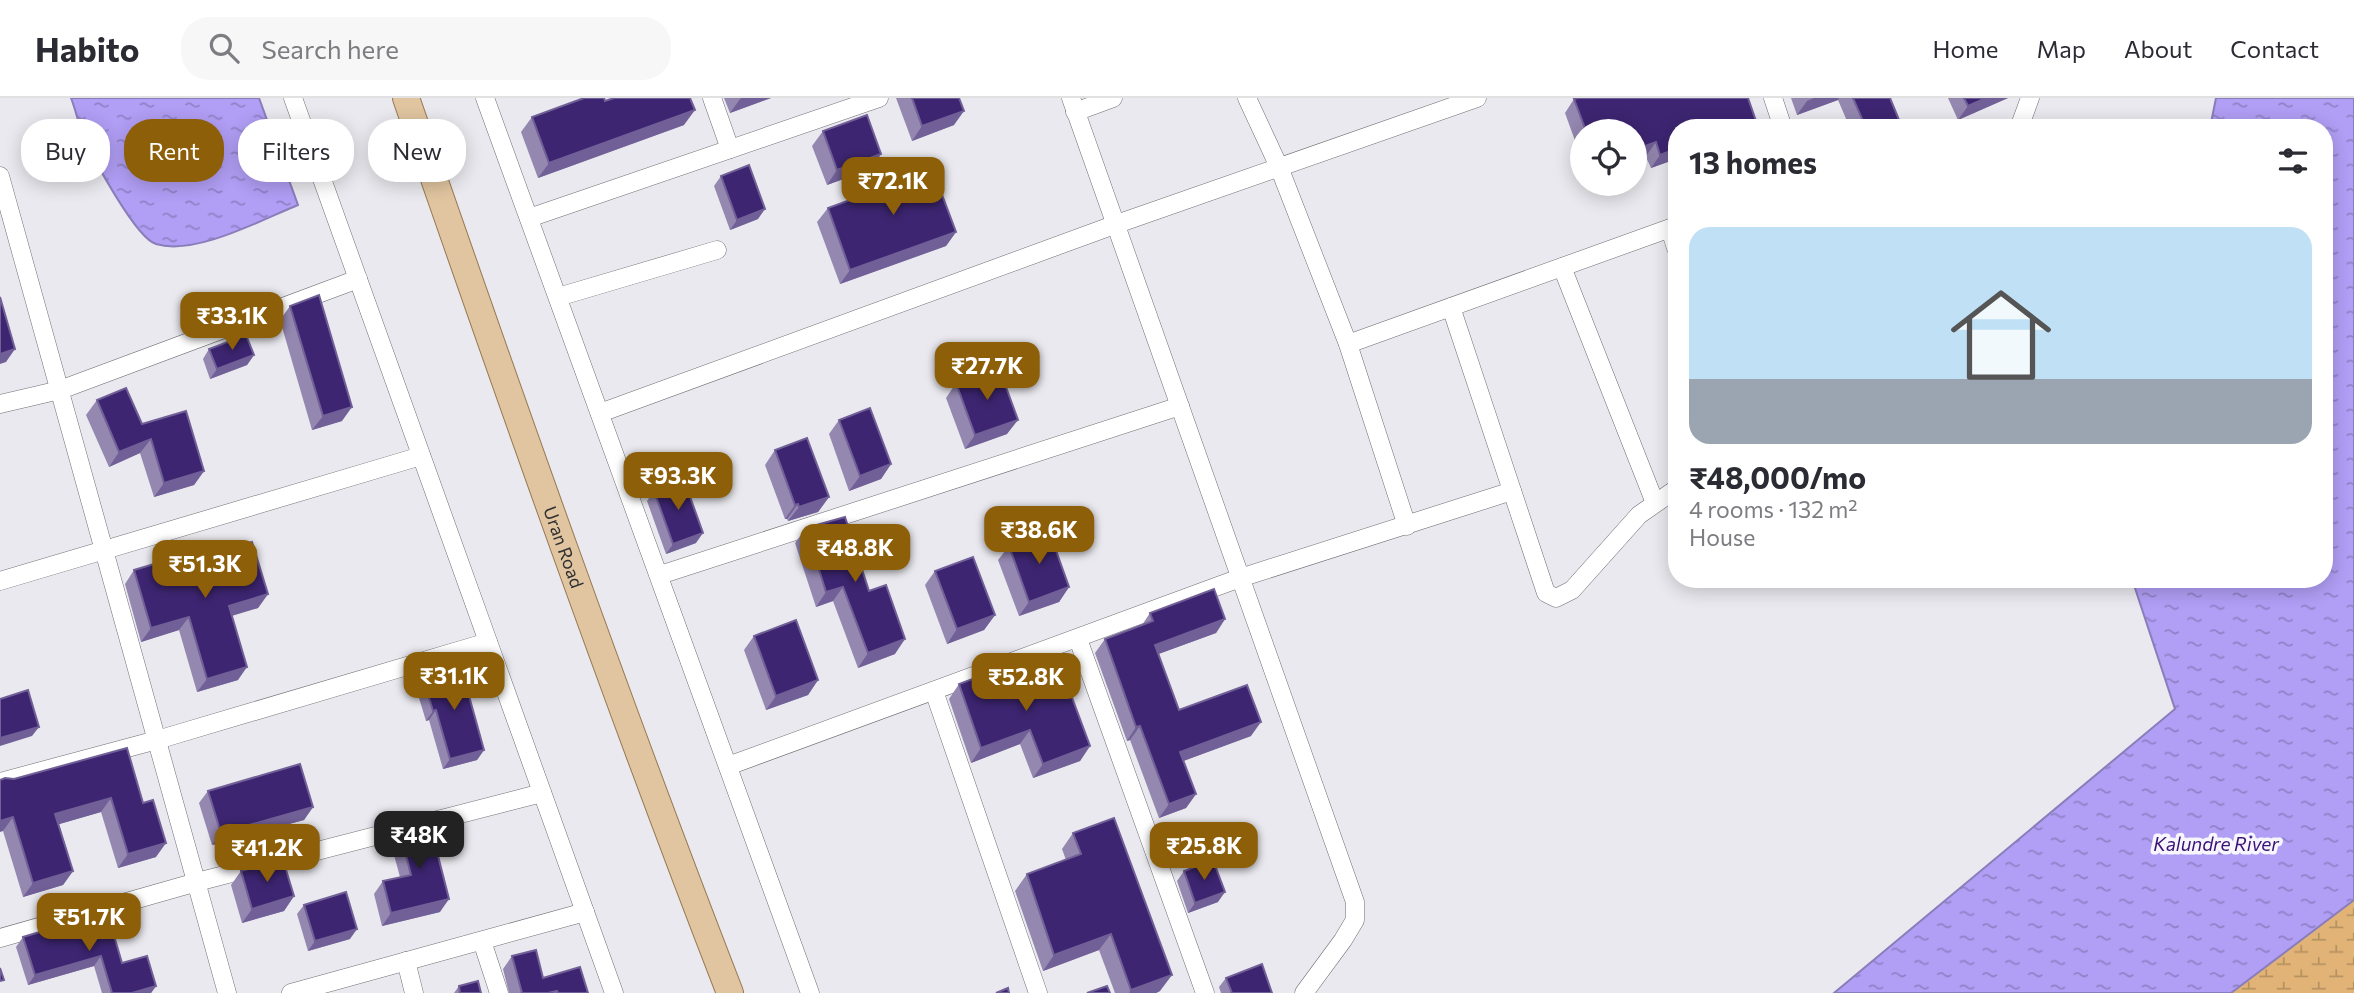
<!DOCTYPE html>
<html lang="en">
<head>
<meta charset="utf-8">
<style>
  :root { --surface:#fff; --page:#f7f7f7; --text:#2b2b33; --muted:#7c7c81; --line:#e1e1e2; --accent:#8e5f09 }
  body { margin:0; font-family:Commissioner,sans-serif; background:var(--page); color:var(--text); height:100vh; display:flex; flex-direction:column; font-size:26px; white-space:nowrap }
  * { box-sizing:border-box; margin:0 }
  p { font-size:23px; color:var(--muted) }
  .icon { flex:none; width:38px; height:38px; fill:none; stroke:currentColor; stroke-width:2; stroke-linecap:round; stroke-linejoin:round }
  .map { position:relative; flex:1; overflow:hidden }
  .drawer { position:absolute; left:1668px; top:21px; width:665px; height:469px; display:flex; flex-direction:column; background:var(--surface); border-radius:28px; box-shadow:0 4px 18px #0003 }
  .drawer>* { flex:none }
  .banner { position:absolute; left:21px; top:21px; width:665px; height:63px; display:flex; gap:14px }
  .controls { position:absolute; left:1570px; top:21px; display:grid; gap:14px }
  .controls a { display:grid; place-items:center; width:77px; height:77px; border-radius:50%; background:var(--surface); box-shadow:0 4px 18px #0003; font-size:35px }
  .price { position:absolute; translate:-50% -60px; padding:0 16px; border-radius:14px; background:var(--accent); color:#fff; font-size:23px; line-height:46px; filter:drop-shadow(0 2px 4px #0008) }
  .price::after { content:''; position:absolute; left:50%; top:42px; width:21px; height:16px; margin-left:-10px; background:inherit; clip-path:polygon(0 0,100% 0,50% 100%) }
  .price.active { background:#222; color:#fff }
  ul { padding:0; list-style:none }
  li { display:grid; align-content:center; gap:14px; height:371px; padding:0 21px }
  li span { display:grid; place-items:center; height:217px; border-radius:21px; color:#555 }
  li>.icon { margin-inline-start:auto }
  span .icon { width:126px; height:126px; fill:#fffc; stroke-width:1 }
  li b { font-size:30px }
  h2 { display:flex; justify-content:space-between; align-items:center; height:84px; padding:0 21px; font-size:30px }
  .pill { padding:0 24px; border-radius:28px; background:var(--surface); box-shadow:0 4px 18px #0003; font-size:24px; line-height:63px }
  .pill.active { background:var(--accent); color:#fff }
  header { display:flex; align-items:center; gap:42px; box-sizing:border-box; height:98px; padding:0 35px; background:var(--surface); border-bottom:2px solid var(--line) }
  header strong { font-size:33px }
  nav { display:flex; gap:38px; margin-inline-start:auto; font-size:24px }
  .search { width:490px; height:63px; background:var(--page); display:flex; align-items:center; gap:18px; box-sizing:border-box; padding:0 24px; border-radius:28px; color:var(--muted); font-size:26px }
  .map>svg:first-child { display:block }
</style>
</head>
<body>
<header>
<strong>Habito</strong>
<div class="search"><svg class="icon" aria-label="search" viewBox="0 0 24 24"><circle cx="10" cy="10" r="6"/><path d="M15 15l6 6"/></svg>Search here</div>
<nav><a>Home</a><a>Map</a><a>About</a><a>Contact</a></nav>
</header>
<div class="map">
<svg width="2354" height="895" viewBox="0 0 2354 895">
  <defs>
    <pattern id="wetland-marsh" width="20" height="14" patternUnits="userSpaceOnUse" patternTransform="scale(1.75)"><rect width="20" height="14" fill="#e1b376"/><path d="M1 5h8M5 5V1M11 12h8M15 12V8" fill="none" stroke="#b79261"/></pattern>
    <pattern id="water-ripples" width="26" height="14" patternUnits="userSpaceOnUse" patternTransform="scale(1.75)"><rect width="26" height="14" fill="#b19ef5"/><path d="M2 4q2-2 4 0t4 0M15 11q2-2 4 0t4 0" fill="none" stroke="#9081c7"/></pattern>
  </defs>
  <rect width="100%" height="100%" fill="#eae9ef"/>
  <!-- wetland -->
  <path fill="url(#wetland-marsh)" d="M2354,802V895H2231Z"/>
  <!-- water -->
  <g fill="url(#water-ripples)" stroke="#8a7dba" stroke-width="2">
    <path d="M71,0H259L298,107C261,122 195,158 156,146C136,140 94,62 85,41C79,28 76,13 71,0Z"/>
    <path d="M2216,0H2354V802L2231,895H1834L2175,611L2132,481H2324V30H2210Z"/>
  </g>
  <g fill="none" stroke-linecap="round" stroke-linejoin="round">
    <!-- street casing -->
    <g stroke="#6f6f74" stroke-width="19">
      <g id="street">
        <path d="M293,0L614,895"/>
        <path d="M485,0L810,895"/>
        <path d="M712,0L730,51"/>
        <path d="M1071,0L1355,804V822L1343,842L1304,895"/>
        <path d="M1247,0L1279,69L1348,246L1407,428"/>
        <path d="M1773,0L1783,30"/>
        <path d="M1075,14L1113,0"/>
        <path d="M2019,30L2030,0"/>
        <path d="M0,78L227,895"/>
        <path d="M529,120L879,0"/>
        <path d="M1670,131L1676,150"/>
        <path d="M1562,169L1655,405"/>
        <path d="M558,199L717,152"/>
        <path d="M1451,209L1546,495L1556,500L1572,492L1639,417L1676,391"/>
        <path d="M1348,246L1676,128"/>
        <path d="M0,306L60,292L358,181"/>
        <path d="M600,315L1114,127L1477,0"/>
        <path d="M660,477L1180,308"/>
        <path d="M0,483L421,358"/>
        <path d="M1078,541L1205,895"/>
        <path d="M934,593L1038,895"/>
        <path d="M728,668L1240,480L1512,393"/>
        <path d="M0,684L157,642L488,544"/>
        <path d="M0,840L197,784L542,695"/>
        <path d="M482,843L499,895"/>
        <path d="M406,863L414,895"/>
        <path d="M291,895L585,814"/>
      </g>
    </g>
    <!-- primary casing -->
    <g stroke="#957850" stroke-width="28">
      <g id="primary">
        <path id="s1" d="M406,0C510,300 615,599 730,895"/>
      </g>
    </g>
    <!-- street -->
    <use href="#street" stroke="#fff" stroke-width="18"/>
    <!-- primary -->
    <use href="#primary" stroke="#e0c5a0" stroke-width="26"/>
  </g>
  <!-- wall -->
  <g fill="#9487b0">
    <path d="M724,0H771L730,15Z"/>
    <path d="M896,0H959L954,27L912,43Z"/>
    <path d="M1791,0H1890L1902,30H1850L1838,2L1797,17Z"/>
    <path d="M1948,0H2008L1958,22Z"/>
    <path d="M1574,1L1757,26L1754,30H1676V61L1651,70L1634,33H1582V62L1565,15Z"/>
    <path d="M605,3L684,27L538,80L521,34L532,19Z"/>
    <path d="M823,33L881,56L871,71L827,87L812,48Z"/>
    <path d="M721,78L758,121L730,132L714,88Z"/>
    <path d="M885,78L956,134L946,148L840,186L817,124L828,110L875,93Z"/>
    <path d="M290,208L342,323L312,332L280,222Z"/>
    <path d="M209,251L254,257L247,267L210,281L203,261Z"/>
    <path d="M956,285L1007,336L965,351L946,300Z"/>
    <path d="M97,302L142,326L204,373L194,387L154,399L140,355L109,369L86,317Z"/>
    <path d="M839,322L891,366L881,381L849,393L829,336Z"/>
    <path d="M775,352L829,399L818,414L788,423L787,421H785L765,367Z"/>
    <path d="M654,393L696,445L666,456L647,403Z"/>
    <path d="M806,430L869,493L895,556L858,570L833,503L816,509L795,445Z"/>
    <path d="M1009,448L1069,489L1059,504L1019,518L998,462Z"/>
    <path d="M180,465L268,496L258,510L232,518L238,582L197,594L179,532L141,544L125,486L134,472Z"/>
    <path d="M935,473L995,517L984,532L947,546L925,487Z"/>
    <path d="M1150,515L1225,521L1216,535L1158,556L1179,612L1251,638L1183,663L1196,696L1186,710L1159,720L1130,642L1127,643L1095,555L1105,541L1142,527Z"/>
    <path d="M754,538L818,582L808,597L766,612L744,552Z"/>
    <path d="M423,580L484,652L477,662L443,671L429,622L426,623L416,590Z"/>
    <path d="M959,586L1006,590L1090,648L1080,663L1033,680L1020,646L971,665L949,601Z"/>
    <path d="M127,650L156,759L118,770L101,714L59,726L73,773L63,787L23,799L3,733L14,681Z"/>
    <path d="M208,693L313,709L304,722L212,747L199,705Z"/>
    <path d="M400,733L439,759L440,814L382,828L374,796L383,783L400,779L391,746Z"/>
    <path d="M1073,735L1160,893L1156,895H1115L1099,852L1043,873L1015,793L1027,776L1066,762L1062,751Z"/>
    <path d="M241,773L294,798L284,813L242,825L231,787Z"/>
    <path d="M1184,773L1218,804L1188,815L1177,783Z"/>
    <path d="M304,807L350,841L308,853L297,816Z"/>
    <path d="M107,814L122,865L156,888L151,895H102L94,868L28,887L16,849L23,839Z"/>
    <path d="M512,858L543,880L588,895H509L503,871Z"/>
    <path d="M1226,880L1272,895H1221L1219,889Z"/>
    <path d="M459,888L481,895H454Z"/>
  </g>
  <!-- shaded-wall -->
  <g fill="#716097">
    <path d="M742,0H771L730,15L740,1Z"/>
    <path d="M1814,0H1839L1838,2L1797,17L1807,3Z"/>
    <path d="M1986,0H2008L1958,22L1968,8Z"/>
    <path d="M695,12L684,27L538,80L549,65Z"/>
    <path d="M964,13L954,27L912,43L922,28Z"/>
    <path d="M1656,44L1646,58L1634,62V52Z"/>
    <path d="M1676,51V61L1651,70L1660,57Z"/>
    <path d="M881,56L871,71L827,87L837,72Z"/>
    <path d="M765,111L758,121L730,132L737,122Z"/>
    <path d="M956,134L946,148L840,186L850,172Z"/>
    <path d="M15,251L6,264L0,266V256Z"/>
    <path d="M254,257L247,267L210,281L217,271Z"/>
    <path d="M352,309L342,323L312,332L323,318Z"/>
    <path d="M1018,322L1007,336L965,351L975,337Z"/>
    <path d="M151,341L140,355L109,369L119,354Z"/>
    <path d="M891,366L881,381L849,393L860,378Z"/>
    <path d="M204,373L194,387L154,399L164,385Z"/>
    <path d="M829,399L818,414L788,423L799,409Z"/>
    <path d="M798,406L787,421H785L795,407Z"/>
    <path d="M703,435L696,445L666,456L673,446Z"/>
    <path d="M843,489L833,503L816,509L826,494Z"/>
    <path d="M1069,489L1059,504L1019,518L1029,504Z"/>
    <path d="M268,496L258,510L220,521L229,508Z"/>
    <path d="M995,517L984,532L947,546L957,531Z"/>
    <path d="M189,519L179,532L141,544L151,530Z"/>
    <path d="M1225,521L1216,535L1145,561L1155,547Z"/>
    <path d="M905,541L895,556L858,570L868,555Z"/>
    <path d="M247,569L238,582L197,594L207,581Z"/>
    <path d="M818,582L808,597L766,612L776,598Z"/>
    <path d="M436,612L429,622L426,623L433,613Z"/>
    <path d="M1261,624L1251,638L1170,668L1180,654Z"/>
    <path d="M1140,628L1130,642L1127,643L1136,629Z"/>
    <path d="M39,629L32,638L0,648V640Z"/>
    <path d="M1030,632L1020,646L971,665L981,650Z"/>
    <path d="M1090,648L1080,663L1033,680L1043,666Z"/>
    <path d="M484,652L477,662L443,671L450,661Z"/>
    <path d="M1196,696L1186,710L1159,720L1169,706Z"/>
    <path d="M111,700L101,714L46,730L55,716Z"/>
    <path d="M313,709L304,722L212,747L221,735Z"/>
    <path d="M13,719L3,733L0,734V723Z"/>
    <path d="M166,745L156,759L118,770L128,756Z"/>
    <path d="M73,773L63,787L23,799L33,785Z"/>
    <path d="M1225,794L1218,804L1188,815L1195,805Z"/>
    <path d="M294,798L284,813L242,825L252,811Z"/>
    <path d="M449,801L440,814L382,828L391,815Z"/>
    <path d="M357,831L350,841L308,853L315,843Z"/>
    <path d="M1111,836L1099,852L1043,873L1054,857Z"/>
    <path d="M101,858L94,868L28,887L35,877Z"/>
    <path d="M1172,877L1160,893L1156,895H1129L1131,892Z"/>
    <path d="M156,888L151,895H132Z"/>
  </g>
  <!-- building -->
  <g fill="#3d2571" stroke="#716097" stroke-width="2">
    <path d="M584,0H604L605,3L614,0H690L695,12L549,65L532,19Z"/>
    <path d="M912,0H959L964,13L922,28Z"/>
    <path d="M1578,0H1748L1757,26L1746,30H1676V51L1660,57L1656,44L1634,52V33H1586L1574,1Z"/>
    <path d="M1853,0H1890L1902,29L1866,30Z"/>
    <path d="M1964,0H1986L1968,8Z"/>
    <path d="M867,17L881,56L837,72L823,33Z"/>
    <path d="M929,62L956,134L850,172L828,110L888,88L885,78Z"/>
    <path d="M749,67L765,111L737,122L721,78Z"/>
    <path d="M319,197L352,309L323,318L290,208Z"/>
    <path d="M0,199L15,251L0,256Z"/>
    <path d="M246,237L254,257L217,271L209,251Z"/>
    <path d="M999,270L1018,322L975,337L956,285Z"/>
    <path d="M126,290L142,326L186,313L204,373L164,385L151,341L119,354L97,302Z"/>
    <path d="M870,310L891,366L860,378L839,322Z"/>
    <path d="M807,340L829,399L799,409L798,406L795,407L775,352Z"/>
    <path d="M684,382L703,435L673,446L654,393Z"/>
    <path d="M845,419L869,493L886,487L905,541L868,555L843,489L826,494L806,430Z"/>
    <path d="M1049,433L1069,489L1029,504L1009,448Z"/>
    <path d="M252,444L268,496L229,508L247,569L207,581L189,519L151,530L134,472L178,459L180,465Z"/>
    <path d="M973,459L995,517L957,531L935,473Z"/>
    <path d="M1214,491L1225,521L1155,547L1179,612L1247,587L1261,624L1180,654L1196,696L1169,706L1140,628L1136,629L1105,541L1153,523L1150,515Z"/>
    <path d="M796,522L818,582L776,598L754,538Z"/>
    <path d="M461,569L484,652L450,661L436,612L433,613L423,580Z"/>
    <path d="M1061,570L1090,648L1043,666L1030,632L981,650L959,586L999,571L1006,590Z"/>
    <path d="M28,592L39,629L0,640V601Z"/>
    <path d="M127,650L143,705L153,702L166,745L128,756L111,700L55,716L73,773L33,785L13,719L0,723V682L5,680L14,681Z"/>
    <path d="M300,666L313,709L221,735L208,693Z"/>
    <path d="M1114,720L1172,877L1131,892L1111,836L1054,857L1027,776L1081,756L1073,735Z"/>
    <path d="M436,724L444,752L437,754L449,801L391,815L383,783L411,777L400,733Z"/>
    <path d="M283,762L294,798L252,811L241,773Z"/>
    <path d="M1213,762L1225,794L1195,805L1184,773Z"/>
    <path d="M346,794L357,831L315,843L304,807Z"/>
    <path d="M107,814L122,865L147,858L156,888L132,895H112L101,858L35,877L23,839Z"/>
    <path d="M536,852L543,880L580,869L588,895H558L557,893L548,895H522L512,858Z"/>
    <path d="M1262,866L1272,895H1232L1226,880Z"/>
    <path d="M0,870L4,882L0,883Z"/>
    <path d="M478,883L481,895H460L459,888Z"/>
    <path d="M1107,888L1110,895H1087Z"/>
    <path d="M1008,890L1009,895H996Z"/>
  </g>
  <g text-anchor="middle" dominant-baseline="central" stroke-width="7" stroke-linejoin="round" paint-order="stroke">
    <!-- street labels -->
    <g font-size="18" fill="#303032" stroke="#f7f6fc">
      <text stroke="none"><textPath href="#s1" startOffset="476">Uran Road</textPath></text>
    </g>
    <!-- water labels -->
    <g font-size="19" font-style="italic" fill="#3a1277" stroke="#f7f6fc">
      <text x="2216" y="745">Kalundre River</text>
    </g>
  </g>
</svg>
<div class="controls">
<a><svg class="icon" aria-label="locate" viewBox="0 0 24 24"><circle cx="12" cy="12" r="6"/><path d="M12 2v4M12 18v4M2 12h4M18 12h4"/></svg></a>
</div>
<b class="price" style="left:893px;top:119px">₹72.1K</b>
<b class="price" style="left:232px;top:254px">₹33.1K</b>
<b class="price" style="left:987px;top:304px">₹27.7K</b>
<b class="price" style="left:678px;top:414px">₹93.3K</b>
<b class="price" style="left:1039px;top:468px">₹38.6K</b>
<b class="price" style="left:855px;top:486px">₹48.8K</b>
<b class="price" style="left:205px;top:502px">₹51.3K</b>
<b class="price" style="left:454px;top:614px">₹31.1K</b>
<b class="price" style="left:1026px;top:615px">₹52.8K</b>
<b class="price active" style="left:419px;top:773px">₹48K</b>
<b class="price" style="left:1204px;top:784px">₹25.8K</b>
<b class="price" style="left:267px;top:786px">₹41.2K</b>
<b class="price" style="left:89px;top:855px">₹51.7K</b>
<div class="banner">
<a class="pill">Buy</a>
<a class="pill active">Rent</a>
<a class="pill">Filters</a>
<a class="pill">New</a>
</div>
<section class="drawer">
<h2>13 homes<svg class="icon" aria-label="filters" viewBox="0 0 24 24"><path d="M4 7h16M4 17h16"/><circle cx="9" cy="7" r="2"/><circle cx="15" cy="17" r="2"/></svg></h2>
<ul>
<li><span style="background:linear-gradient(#bfe0f5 70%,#9aa5b1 0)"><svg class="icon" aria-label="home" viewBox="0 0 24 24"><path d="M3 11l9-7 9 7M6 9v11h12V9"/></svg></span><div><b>₹48,000/mo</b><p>4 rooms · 132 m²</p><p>House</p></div></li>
</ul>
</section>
</div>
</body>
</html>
